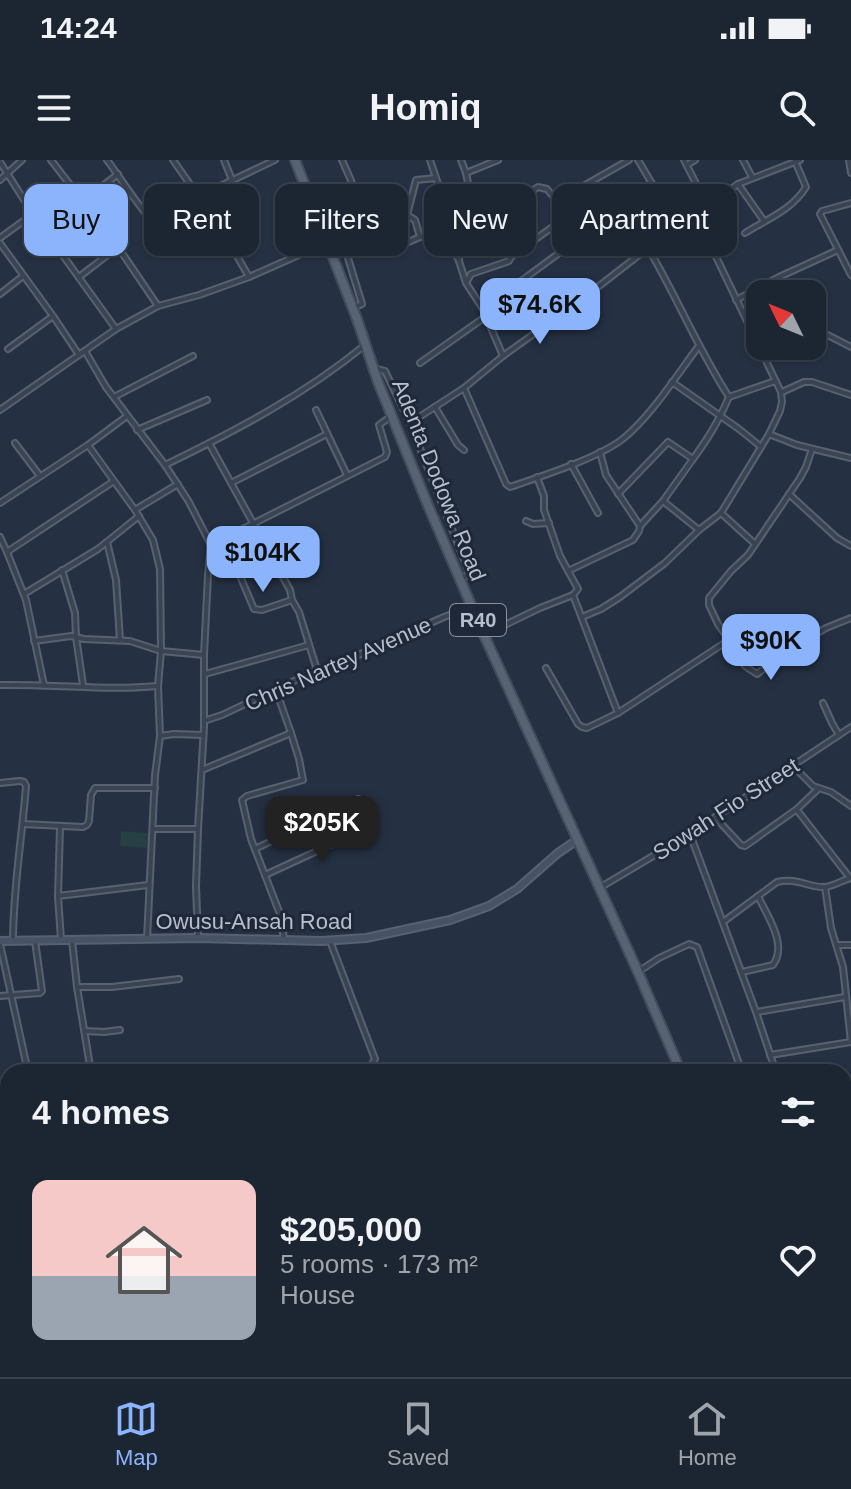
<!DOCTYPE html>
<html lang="en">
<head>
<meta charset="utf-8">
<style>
  :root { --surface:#1c2532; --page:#252d3a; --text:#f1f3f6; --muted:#a0a5ac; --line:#3a424d; --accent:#8bb4fd }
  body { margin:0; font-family:Helvetica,sans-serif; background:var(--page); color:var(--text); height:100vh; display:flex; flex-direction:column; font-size:30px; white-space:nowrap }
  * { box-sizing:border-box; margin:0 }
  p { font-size:26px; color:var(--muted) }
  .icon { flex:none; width:44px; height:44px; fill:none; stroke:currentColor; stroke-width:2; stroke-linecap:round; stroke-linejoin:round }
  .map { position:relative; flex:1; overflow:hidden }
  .side { position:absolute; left:0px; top:904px; width:852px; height:314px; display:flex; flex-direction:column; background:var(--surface); border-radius:24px 24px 0 0; box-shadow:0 2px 6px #0004,0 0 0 2px var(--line) }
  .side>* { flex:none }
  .banner { position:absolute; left:24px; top:24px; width:804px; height:72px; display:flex; gap:16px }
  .needle { width:52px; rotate:313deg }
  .controls { position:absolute; left:746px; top:120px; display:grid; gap:16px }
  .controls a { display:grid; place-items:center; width:80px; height:80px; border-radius:16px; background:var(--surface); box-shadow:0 2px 6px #0004,0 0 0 2px var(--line); font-size:40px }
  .price { position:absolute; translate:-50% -68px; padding:0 18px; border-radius:16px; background:var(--accent); color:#111; font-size:26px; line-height:52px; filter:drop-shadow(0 2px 4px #0008) }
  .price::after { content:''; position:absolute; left:50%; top:48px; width:24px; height:18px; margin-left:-12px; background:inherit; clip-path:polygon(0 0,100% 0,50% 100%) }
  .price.on { background:#222; color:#fff }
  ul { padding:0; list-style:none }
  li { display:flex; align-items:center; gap:24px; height:200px; padding:0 32px }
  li+li { border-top:2px solid var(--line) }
  li span { display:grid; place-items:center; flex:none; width:224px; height:160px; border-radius:16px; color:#555 }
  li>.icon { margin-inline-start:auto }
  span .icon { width:96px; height:96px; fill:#fffc; stroke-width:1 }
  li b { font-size:34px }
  h2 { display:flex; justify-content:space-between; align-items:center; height:96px; padding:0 32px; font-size:34px }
  .pill { padding:0 28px; border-radius:16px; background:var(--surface); box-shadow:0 2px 6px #0004,0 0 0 2px var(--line); font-size:28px; line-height:72px }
  .pill.on { background:var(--accent); color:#111 }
  .status { display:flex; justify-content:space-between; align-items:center; height:56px; padding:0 40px; background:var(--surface); direction:ltr }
  .status svg { height:22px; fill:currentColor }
  header { display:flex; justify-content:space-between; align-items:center; height:104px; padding:0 32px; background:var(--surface); font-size:36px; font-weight:600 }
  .dock { display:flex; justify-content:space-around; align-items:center; height:112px; border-top:2px solid var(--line); background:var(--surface); font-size:22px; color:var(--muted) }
  .dock a { display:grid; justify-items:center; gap:4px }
  .dock .on { color:var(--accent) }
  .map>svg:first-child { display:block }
</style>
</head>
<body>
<div class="status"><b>14:24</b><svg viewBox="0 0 49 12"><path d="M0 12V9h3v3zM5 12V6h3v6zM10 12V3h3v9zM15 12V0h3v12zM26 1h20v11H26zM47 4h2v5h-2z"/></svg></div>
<header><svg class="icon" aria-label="menu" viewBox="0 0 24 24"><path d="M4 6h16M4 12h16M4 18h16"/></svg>Homiq<svg class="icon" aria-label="search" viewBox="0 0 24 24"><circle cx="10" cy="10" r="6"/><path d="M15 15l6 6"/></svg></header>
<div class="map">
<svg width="851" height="1217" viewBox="0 0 851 1217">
  <rect width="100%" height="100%" fill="#253143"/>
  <!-- pitch -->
  <path fill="#274044" d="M121,671L148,673L147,688L120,686Z"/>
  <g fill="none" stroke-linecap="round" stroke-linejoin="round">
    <!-- street casing -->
    <g stroke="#586170" stroke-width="8">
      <g id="street">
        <path d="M51,0L118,87L158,146"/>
        <path d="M107,0C121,18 153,71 172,77C184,81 210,73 222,70"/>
        <path d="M173,0L222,70L249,117"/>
        <path d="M224,0L232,20"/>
        <path d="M342,0L356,32"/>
        <path d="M430,0L436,18"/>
        <path d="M461,0L466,13L477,68"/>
        <path d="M638,0L677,66"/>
        <path d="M684,0L707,45"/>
        <path d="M743,0L752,17"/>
        <path d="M849,0L851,13"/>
        <path d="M0,2L33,54L116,169"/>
        <path d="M687,5L695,0"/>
        <path d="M466,13L498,0"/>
        <path d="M0,20L22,0"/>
        <path d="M738,24L764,61"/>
        <path d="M199,36L275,0"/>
        <path d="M82,42L118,14"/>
        <path d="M851,43L822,51L820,54L851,115"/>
        <path d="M745,73C767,59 792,50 806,27L795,1"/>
        <path d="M420,77L415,60L407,55L416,20L436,18L444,41L445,72L459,101"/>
        <path d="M460,77L459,101L466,123L483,149L503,196"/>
        <path d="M0,78L33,54"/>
        <path d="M448,80L498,59L524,36L538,27L547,29L557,41L629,0"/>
        <path d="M0,83L53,156L79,195"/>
        <path d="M406,83L420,77L445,72"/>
        <path d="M648,88C677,137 698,189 729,237L775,221"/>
        <path d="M79,117L118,87"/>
        <path d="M467,121L471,114L509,101L511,97L551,68"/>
        <path d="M765,124L773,134"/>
        <path d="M0,134L23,116"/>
        <path d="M736,140L779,117L838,90"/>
        <path d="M353,148L362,144L348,98L349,94L366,74L372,62L407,55"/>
        <path d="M483,149L585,74L654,29"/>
        <path d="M812,167L851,187"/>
        <path d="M8,189L53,156"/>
        <path d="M85,191L106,227L165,305L189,342L211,385L208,415L204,495V567L198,669H153"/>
        <path d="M420,203L485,157"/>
        <path d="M374,208L385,211L410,263"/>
        <path d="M672,222L739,269L760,286"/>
        <path d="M464,228L506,324L510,327C542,316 599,298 624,278C651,256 677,215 698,187"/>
        <path d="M782,232L804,222H812L851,235"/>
        <path d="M114,237L193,196"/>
        <path d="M435,247L458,285L464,290"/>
        <path d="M0,250L116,169L158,146L199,135L249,117L326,83"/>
        <path d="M316,250L347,315"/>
        <path d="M137,270L207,240"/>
        <path d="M769,274L797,285L851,298"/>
        <path d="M15,283L40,316"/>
        <path d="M209,283L290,430L292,440L299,452L317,510"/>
        <path d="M88,285L135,350L153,380L160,409L161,491L158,526L160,576L155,615L147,779"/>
        <path d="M571,304L598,353"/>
        <path d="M165,305C235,271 304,235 365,185"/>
        <path d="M537,317L544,336V350L560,396L578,429L573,435"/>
        <path d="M231,323L327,274"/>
        <path d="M618,334L668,282L693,299C709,277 718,262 729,237"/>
        <path d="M789,334L837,378L851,386"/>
        <path d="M663,341L693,299"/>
        <path d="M0,343L88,285L127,256"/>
        <path d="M135,350L178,324"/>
        <path d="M721,353L754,383"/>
        <path d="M526,361L533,364L549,363"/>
        <path d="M640,366L663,341L699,370"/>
        <path d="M0,377L7,392"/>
        <path d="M107,382L116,420L120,480"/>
        <path d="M211,385L385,297L387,292L379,265L390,257"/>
        <path d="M62,410L75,453L76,477L83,525"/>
        <path d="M568,411L633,380L639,371L640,366L606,315L600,292"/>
        <path d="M240,416L254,449L262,450L292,440"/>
        <path d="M461,421L469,412L410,263L464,228L503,196L581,140L661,78L738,24L800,0"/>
        <path d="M24,434L98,389L139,356"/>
        <path d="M582,457L601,449L620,437L665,403L699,370L721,353L769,274L780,251L782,242L781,232L695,53"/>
        <path d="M486,474L540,448L573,435L618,553"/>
        <path d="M729,480L745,506L757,514L790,489L826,468L851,458"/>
        <path d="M34,481L71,476L84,479L130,481L161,491L204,495"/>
        <path d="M546,508L578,564L582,567L587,568L618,553L729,480L718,464L709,445V438L731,411L748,395L800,318L806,307L812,289"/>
        <path d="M205,514L309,485"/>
        <path d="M0,525C52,524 105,531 157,526"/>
        <path d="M44,525L26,440L7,392L114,321"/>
        <path d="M823,543L832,563L839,575"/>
        <path d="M204,561L222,555L317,510L345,501L444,457L470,447"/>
        <path d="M160,576L174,574L203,575"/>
        <path d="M793,606L813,626L831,632L851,646"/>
        <path d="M202,610L291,573L276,530"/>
        <path d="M0,623L20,621L24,622L26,626C22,678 13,729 13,781"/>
        <path d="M797,650L850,718"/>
        <path d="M715,657L741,685L745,686L797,649L818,629"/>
        <path d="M23,664L83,667L87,665L89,661L91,635L95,628H155"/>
        <path d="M60,667L58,736L61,780"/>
        <path d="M690,674L756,852L776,912"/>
        <path d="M255,689L358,639"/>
        <path d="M265,715L367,668"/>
        <path d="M601,727L690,674L851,567"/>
        <path d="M825,727L831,768L843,807L851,882"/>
        <path d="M58,736L148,725"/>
        <path d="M723,762L777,722C797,717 809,728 825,727C834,726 843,720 851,718"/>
        <path d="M198,778L196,726L198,669"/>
        <path d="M284,779L280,754L251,679L242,640L247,636L303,620L299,599L291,573"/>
        <path d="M72,780L77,827L91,912"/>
        <path d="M330,781L375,899L367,912"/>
        <path d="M0,784L28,912"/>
        <path d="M837,785H851"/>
        <path d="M638,812L659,798L689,784L697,787L742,912"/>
        <path d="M742,812L773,805C788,784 767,756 758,736"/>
        <path d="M77,827H112L179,819"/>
        <path d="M0,836L40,833L42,831L35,781"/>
        <path d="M757,852L845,837"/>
        <path d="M85,871L104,872L120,870"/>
        <path d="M770,895L851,882"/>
        <path d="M114,912L154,910"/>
        <path d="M0,922L8,921"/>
        <path d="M844,942L851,941"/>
        <path d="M0,987L8,988"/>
        <path d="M0,1030L8,1035"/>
        <path d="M844,1053L851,1052"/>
        <path d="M0,1063L8,1049"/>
        <path d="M844,1101L851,1124"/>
        <path d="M0,1165L8,1172"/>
        <path d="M844,1187L851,1185"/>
        <path d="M844,1202L847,1207"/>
        <path d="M0,1208L10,1217"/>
        <path d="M335,1210L338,1217"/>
        <path d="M578,1210L581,1217"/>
        <path d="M15,1217L20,1210"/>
        <path d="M77,1217L82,1210"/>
        <path d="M133,1217L138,1210"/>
        <path d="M183,1217L186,1210"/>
        <path d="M237,1217L240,1210"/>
        <path d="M656,1217L672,1210"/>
      </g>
    </g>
    <!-- secondary casing -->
    <g stroke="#586170" stroke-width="10">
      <path id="secondary" d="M0,781L198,778L322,781L366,778L450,760L489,746L517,729L558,693L577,680"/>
    </g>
    <!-- primary casing -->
    <g stroke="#434c5c" stroke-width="12">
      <g id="primary">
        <path d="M295,0L357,159L378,222L427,343L484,475L638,812L681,912"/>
        <path d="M802,1210L804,1217"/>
      </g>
    </g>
    <!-- street -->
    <use href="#street" stroke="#394352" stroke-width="4"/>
    <!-- secondary -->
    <use href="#secondary" stroke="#475266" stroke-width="6"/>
    <!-- primary -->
    <use href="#primary" stroke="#576272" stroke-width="8"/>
  </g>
  <g text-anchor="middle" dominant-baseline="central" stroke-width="6" stroke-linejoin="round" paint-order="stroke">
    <!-- shield labels -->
    <rect fill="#1e2838" stroke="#8991a0" stroke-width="2" x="450" y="444" width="56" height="32" rx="6"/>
    <g font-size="20" font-weight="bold" fill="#b7becc">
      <text x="478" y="460">R40</text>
    </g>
    <!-- street labels -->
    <g font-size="22" fill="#b7becc" stroke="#1e2838">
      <text transform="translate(439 320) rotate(68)">Adenta Dodowa Road</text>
      <text transform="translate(338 504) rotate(-24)">Chris Nartey Avenue</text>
      <text transform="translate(726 649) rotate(-33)">Sowah Fio Street</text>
      <text x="254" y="761">Owusu-Ansah Road</text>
    </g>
  </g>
</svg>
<div class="controls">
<a><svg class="needle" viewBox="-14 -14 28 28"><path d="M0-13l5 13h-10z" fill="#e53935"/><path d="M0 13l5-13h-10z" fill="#a0a5ac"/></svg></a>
</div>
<b class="price" style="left:540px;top:186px">$74.6K</b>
<b class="price" style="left:263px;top:434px">$104K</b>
<b class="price" style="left:771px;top:522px">$90K</b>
<b class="price on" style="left:322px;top:704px">$205K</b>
<div class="banner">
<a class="pill on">Buy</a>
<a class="pill">Rent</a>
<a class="pill">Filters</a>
<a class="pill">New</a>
<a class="pill">Apartment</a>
</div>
<section class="side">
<h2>4 homes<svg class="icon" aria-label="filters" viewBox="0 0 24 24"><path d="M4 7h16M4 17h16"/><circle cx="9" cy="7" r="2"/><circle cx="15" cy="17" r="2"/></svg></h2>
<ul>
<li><span style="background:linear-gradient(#f6c9c9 60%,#9aa5b1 0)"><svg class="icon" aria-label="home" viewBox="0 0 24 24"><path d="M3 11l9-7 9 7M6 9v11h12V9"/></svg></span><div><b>$205,000</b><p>5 rooms · 173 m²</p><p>House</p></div><svg class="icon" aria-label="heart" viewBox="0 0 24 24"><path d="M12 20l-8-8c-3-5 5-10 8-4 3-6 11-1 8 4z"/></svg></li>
</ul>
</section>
</div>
<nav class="dock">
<a class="on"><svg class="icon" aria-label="map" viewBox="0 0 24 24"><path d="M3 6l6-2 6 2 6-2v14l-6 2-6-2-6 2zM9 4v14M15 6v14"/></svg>Map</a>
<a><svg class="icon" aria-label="saved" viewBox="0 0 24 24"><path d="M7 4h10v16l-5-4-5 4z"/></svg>Saved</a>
<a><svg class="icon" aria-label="home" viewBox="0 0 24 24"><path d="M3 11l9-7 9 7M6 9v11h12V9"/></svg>Home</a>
</nav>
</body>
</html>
